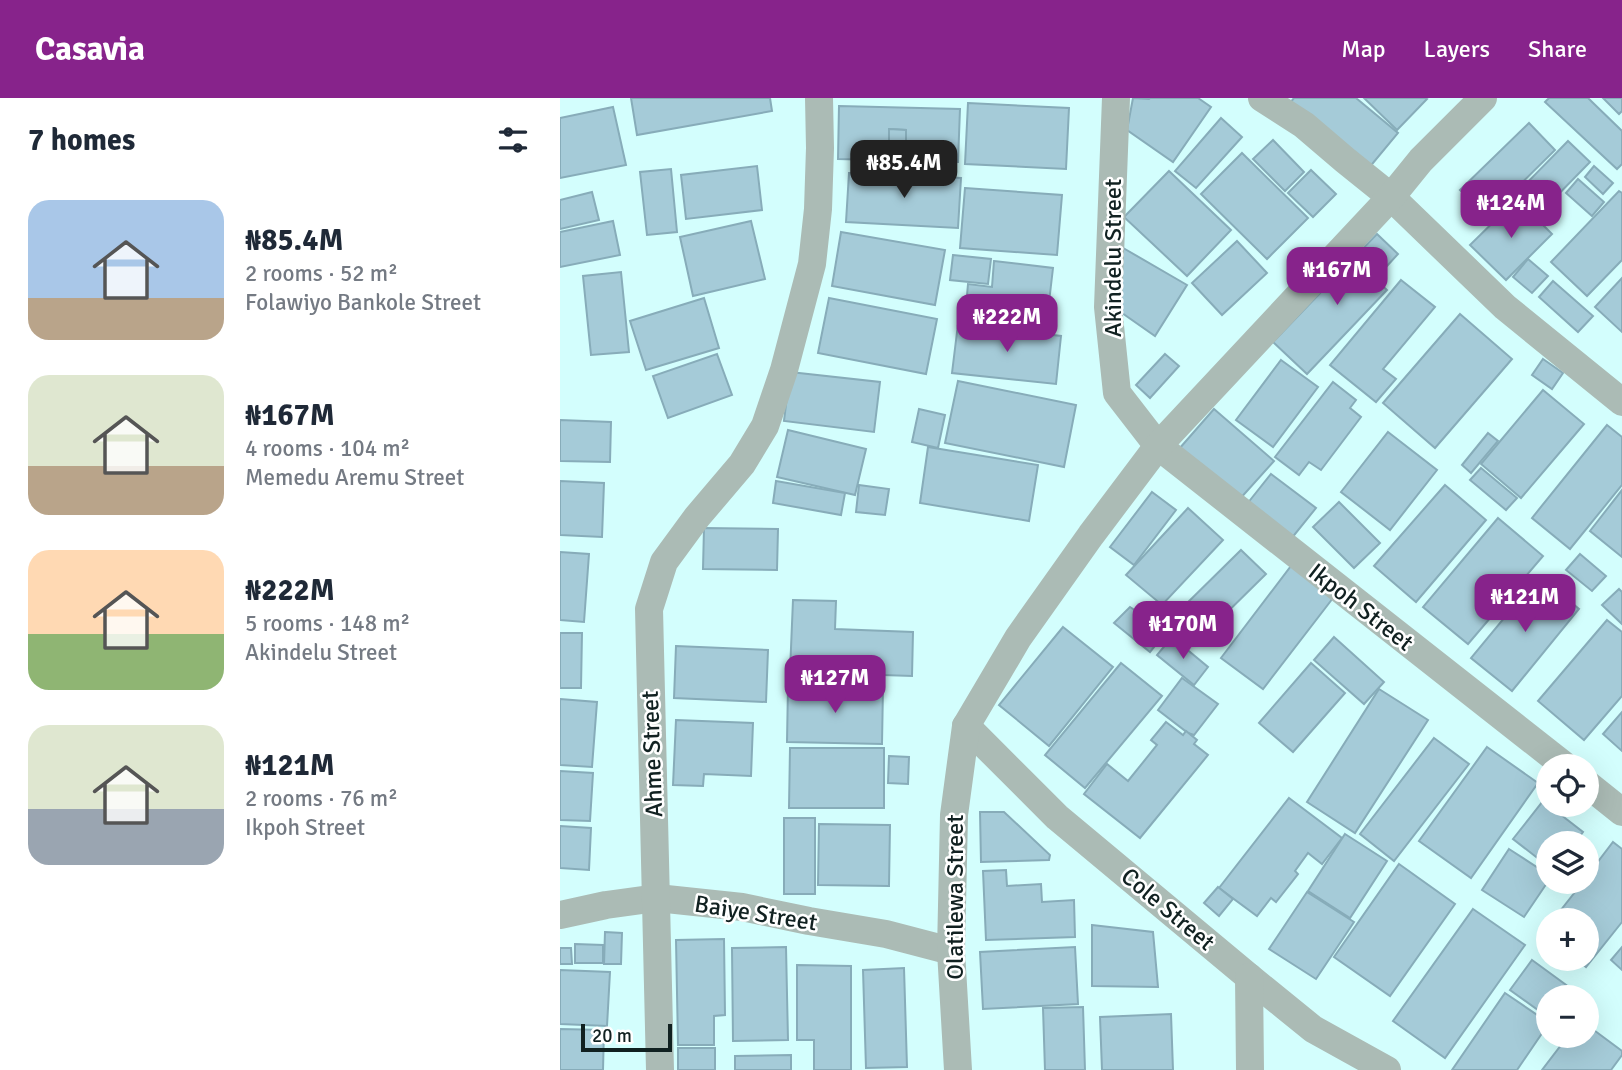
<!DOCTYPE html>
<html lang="en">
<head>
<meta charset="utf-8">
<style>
  :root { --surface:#fff; --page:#f2f2f3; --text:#1f2937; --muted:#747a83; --accent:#87238b }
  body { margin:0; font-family:Signika,sans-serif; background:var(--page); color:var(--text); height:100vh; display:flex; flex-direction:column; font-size:26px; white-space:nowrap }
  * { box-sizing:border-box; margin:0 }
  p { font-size:23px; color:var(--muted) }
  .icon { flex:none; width:38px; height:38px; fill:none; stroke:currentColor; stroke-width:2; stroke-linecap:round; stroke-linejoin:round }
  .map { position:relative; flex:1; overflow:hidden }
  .details { display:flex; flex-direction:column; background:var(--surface); width:560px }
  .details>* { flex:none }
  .controls { position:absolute; left:976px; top:656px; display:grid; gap:14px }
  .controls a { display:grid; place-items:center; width:63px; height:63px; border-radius:50%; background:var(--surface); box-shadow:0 7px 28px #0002; font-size:35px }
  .scale { position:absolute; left:21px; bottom:18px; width:91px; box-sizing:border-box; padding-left:7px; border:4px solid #112121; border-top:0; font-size:19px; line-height:24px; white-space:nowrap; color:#112121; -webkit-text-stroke:5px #fff; paint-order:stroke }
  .price { position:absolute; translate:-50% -60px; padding:0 16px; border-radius:14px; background:var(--accent); color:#fff; font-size:23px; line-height:46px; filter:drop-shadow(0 2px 4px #0008) }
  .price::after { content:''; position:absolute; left:50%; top:42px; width:21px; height:16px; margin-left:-10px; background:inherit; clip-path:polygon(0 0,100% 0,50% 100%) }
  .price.active { background:#222; color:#fff }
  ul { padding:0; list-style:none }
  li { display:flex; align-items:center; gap:21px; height:175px; padding:0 28px }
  li span { display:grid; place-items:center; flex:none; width:196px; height:140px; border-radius:21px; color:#555 }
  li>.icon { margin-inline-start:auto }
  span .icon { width:84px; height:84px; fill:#fffc; stroke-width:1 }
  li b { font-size:30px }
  h2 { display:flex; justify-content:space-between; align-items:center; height:84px; padding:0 28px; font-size:30px }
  header { display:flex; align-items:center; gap:42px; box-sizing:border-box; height:98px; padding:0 35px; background:var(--accent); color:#fff }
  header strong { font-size:33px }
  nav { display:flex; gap:38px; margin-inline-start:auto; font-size:24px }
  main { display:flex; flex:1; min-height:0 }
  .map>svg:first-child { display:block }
</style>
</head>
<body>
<header>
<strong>Casavia</strong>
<nav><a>Map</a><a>Layers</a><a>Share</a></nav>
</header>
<main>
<section class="details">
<h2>7 homes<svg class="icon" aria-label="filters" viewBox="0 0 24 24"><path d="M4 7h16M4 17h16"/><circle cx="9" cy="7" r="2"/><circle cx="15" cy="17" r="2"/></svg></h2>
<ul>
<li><span style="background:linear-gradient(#a9c7e8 70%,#b9a48a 0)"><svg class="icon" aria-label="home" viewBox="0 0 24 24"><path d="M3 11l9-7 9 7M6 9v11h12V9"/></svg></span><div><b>₦85.4M</b><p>2 rooms · 52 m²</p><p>Folawiyo Bankole Street</p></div></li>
<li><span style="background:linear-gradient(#dfe7d0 65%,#b9a48a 0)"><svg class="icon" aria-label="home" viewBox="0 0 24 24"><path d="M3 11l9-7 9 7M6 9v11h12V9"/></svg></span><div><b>₦167M</b><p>4 rooms · 104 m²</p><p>Memedu Aremu Street</p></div></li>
<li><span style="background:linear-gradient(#ffd9b3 60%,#8fb573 0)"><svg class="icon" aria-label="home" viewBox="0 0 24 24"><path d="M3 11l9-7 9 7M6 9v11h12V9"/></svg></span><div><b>₦222M</b><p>5 rooms · 148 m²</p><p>Akindelu Street</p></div></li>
<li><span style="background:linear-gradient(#dfe7d0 60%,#9aa5b1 0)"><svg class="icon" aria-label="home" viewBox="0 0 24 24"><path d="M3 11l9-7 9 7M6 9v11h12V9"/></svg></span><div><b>₦121M</b><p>2 rooms · 76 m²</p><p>Ikpoh Street</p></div></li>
</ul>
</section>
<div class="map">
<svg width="1062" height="972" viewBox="0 0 1062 972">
  <rect width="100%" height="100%" fill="#d3fefd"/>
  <!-- building -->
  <g fill="#a5cbd8" stroke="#87acb9" stroke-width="2" fill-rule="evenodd">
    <path d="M71,0H210L212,13L77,37Z"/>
    <path d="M573,0L589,1L590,0H638L651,9L613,64L567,32Z"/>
    <path d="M734,0H796L838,35L808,71L729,6Z"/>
    <path d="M804,0H865L867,1L837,32Z"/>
    <path d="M989,0H1028L1062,33V66L1057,71L985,4Z"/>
    <path d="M1043,0H1062V13L1059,16Z"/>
    <path d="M408,5L509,10L506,71L405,66Z"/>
    <path d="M279,8L400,11L398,64L278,61ZM329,31L346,32V52H329Z"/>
    <path d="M53,9L66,67L0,80V20Z"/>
    <path d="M661,20L682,39L636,90L615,73Z"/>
    <path d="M969,25L995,52L927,119L900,92Z"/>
    <path d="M329,31L346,32V52H329Z"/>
    <path d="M713,42L744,74L725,93L693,61Z"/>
    <path d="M1008,43L1030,64L979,116L957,95Z"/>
    <path d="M682,55L748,120L707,161L641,96Z"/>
    <path d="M197,68L202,112L126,121L121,77Z"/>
    <path d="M1034,68L1053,85L1043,96L1025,79Z"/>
    <path d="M111,71L117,134L87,137L80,74Z"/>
    <path d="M751,72L776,96L753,119L728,95Z"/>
    <path d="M609,73L671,132L627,178L564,119Z"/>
    <path d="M289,75L401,80L398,130L286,124Z"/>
    <path d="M1018,81L1044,104L1032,118L1006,95Z"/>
    <path d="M405,90L502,97L497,157L400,150Z"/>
    <path d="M1059,93L1062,95V162L1027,198L991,164Z"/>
    <path d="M32,94L39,122L0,131V102Z"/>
    <path d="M957,101L992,136L946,182L910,147Z"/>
    <path d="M53,123L60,157L0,169V134Z"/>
    <path d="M191,123L205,181L133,198L120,139Z"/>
    <path d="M281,134L385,152L375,207L272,188Z"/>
    <path d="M817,136L838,156L815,181L827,192L747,276L713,244Z"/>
    <path d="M677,143L707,175L662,217L632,185Z"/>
    <path d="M558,147L627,187L595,238L562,215Z"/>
    <path d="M393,157L431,161L428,186L390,182Z"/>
    <path d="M968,161L988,178L972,195L953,179Z"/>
    <path d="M434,163L493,170L486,230L405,220L408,186L432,189Z"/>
    <path d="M61,174L69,254L31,257L23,178Z"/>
    <path d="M1062,180V234L1035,209Z"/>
    <path d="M841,182L875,209L823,271L836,281L816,304L770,267Z"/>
    <path d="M993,183L1033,218L1018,234L979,199Z"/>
    <path d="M144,200L159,250L86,272L70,223Z"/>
    <path d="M269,200L377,221L366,276L258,255Z"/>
    <path d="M900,216L952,261L875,350L823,305Z"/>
    <path d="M398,226L501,238L496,286L392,275Z"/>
    <path d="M157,256L172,297L108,320L93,278Z"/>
    <path d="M605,256L619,268L590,300L576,287Z"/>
    <path d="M983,261L1003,275L992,291L972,277Z"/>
    <path d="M721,262L758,289L713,349L676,322Z"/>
    <path d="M230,274L320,284L314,334L224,323Z"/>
    <path d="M398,283L516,307L504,369L385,345Z"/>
    <path d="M773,284L796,302L790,310L801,319L761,372L749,364L739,377L715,359Z"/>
    <path d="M983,292L1024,326L961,400L921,366Z"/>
    <path d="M359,311L385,317L378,350L352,344Z"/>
    <path d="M654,311L714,363L678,403L619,351Z"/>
    <path d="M0,322L51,324L50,364L0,363Z"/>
    <path d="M1047,327L1062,339V387L1010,451L972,420Z"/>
    <path d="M228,332L306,351L295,397L217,379Z"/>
    <path d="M828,334L877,372L830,432L781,394Z"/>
    <path d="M928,335L938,343L911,375L902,367Z"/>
    <path d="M368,349L478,367L469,423L360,405Z"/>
    <path d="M921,370L957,400L946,412L910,382Z"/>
    <path d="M711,376L756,410L731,441L687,406Z"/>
    <path d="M0,383L44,385L42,439L0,437Z"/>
    <path d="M216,383L285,395L281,417L213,405Z"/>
    <path d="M299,387L329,391L325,417L296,414Z"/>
    <path d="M885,387L926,422L856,504L814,468Z"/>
    <path d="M1062,392V459L1030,433Z"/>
    <path d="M592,394L616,412L574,467L550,449Z"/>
    <path d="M779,404L820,445L794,470L753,429Z"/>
    <path d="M628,410L663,442L602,507L566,477Z"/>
    <path d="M938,420L983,458L908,546L863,509Z"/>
    <path d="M144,430L218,431L217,472L143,471Z"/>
    <path d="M681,452L706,476L643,538L619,513Z"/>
    <path d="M0,454L29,456L24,524L0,522Z"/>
    <path d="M1020,456L1046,478L1032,493L1006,472Z"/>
    <path d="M731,468L773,500L703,591L661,560Z"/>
    <path d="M979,478L1019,511L952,593L911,560Z"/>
    <path d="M1059,491L1062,494V526L1042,507Z"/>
    <path d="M233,502L276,503L275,531L353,534L352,578L230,574Z"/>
    <path d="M570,509L607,533L590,554L554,525Z"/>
    <path d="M1047,522L1062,534V598L1024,642L978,603Z"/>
    <path d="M503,529L553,569L489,648L439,607Z"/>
    <path d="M0,535H22L21,590H0Z"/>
    <path d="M612,539L648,569L634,587L597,557Z"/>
    <path d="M774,539L824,584L804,606L754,562Z"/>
    <path d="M116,548L208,552L206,604L114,600Z"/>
    <path d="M561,565L602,598L525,690L485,657Z"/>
    <path d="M751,565L785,595L733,654L699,625Z"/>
    <path d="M622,580L658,606L634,637L628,635L598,612Z"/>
    <path d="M228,588L323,589L322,646L227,644Z"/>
    <path d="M819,591L868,622L795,735L747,704Z"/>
    <path d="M0,601L37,604L32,669L0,667Z"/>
    <path d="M1062,614V653L1043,636Z"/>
    <path d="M116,622L193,625L191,678L144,676L143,688L113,687Z"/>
    <path d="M606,624L623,637L626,633L637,642L634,646L648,657L580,740L524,696L547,666L568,683L597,647L591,642Z"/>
    <path d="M874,640L909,666L834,763L800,736Z"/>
    <path d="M927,649L978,685L911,780L859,743Z"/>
    <path d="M230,650H324V710H229Z"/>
    <path d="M329,658L349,659L348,686L328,685Z"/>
    <path d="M0,673L33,675L30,723L0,722Z"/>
    <path d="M729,700L782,740L762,766L748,755L735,773L738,776L716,804L711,800L697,818L659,790Z"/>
    <path d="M983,703L1023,734L1014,746H989V769L953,741Z"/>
    <path d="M420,714H444L490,757L489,762L421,764Z"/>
    <rect x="224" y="720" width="31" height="76"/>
    <path d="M259,726L330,727L329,788L258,787Z"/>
    <path d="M0,728L31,730L29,772L0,770Z"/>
    <path d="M785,736L827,763L790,820L748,793Z"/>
    <path d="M1053,744L1062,751V824L1026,869L1016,861H1027V822H993L1023,784H1027V778Z"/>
    <path d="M949,751L989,777V782L964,819L922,792Z"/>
    <path d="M839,766L895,806L830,898L774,859Z"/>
    <path d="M446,772L447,788L481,786L482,804L514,802L515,839L426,842L423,773Z"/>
    <path d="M658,789L673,801L659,818L644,805Z"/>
    <path d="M747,794L794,824L756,881L709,851Z"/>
    <path d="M913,811L965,847L885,960L833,923Z"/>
    <path d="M532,827L593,834L598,889L532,888Z"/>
    <path d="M45,834L62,835L61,866H44Z"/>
    <path d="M164,841L165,917L154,918V947H118L116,842Z"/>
    <path d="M15,846L43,847V865H15Z"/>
    <path d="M226,849L228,942L173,943L172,850Z"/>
    <path d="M515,849L518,906L423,911L420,854Z"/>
    <path d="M1062,849V872L1051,862Z"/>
    <path d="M0,850H11L12,866H0Z"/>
    <path d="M972,862L1024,900H989V920L950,892Z"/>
    <path d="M237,867L291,868V972H254V942H237Z"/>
    <path d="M344,870L347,969L306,970L303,872Z"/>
    <path d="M0,872L50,874L47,928L0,926Z"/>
    <path d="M945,895L989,925L957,972H892Z"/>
    <path d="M523,909L525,972H485L483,910Z"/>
    <path d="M611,916L613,972H542L540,919Z"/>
    <path d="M1027,927L1062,953V957L1051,972H982L1008,938H1027Z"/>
    <path d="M0,931L44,932L43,972H0Z"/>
    <rect x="118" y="950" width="37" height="22"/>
    <path d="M231,957V972H175V958Z"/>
  </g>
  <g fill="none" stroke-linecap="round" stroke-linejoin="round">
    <!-- minor -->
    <g stroke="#abbbb5" stroke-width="28">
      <path d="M556,0L548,209L557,295L598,348L1005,668"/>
      <path d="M702,0L744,27L785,62L831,99L945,209L1062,304"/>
      <path d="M406,628L497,719L689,879L753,931L827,972"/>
      <path d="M1027,686L1062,714"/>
      <path d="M0,817L46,807L97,800L182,809L249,823L326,836L391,853"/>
      <path d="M689,879L690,972"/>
      <path d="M100,972L89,511L104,464L137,419L182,366L205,328L224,272L252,166L258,111L260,50L259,0"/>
      <path d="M398,972L391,853L394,717L406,628L458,540L531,437L598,348L831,99L861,62L923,0"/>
    </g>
  </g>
  <g text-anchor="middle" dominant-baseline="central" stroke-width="5" stroke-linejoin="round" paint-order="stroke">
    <!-- street labels -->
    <g font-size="24" fill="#112121" stroke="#fff">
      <text transform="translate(553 160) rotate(-90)">Akindelu Street</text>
      <text transform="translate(801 509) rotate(38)">Ikpoh Street</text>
      <text transform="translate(92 656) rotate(-92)">Ahme Street</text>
      <text transform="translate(395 799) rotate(-90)">Olatilewa Street</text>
      <text transform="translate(608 811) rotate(40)">Cole Street</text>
      <text transform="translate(196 815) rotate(9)">Baiye Street</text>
    </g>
  </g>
</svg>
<div class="controls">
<a><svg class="icon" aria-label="locate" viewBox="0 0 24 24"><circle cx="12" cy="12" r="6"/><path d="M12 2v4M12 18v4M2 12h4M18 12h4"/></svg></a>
<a><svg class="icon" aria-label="layers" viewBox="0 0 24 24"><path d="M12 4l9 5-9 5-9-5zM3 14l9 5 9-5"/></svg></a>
<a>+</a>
<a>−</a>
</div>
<div class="scale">20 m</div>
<b class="price active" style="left:344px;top:102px">₦85.4M</b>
<b class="price" style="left:951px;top:142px">₦124M</b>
<b class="price" style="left:777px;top:209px">₦167M</b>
<b class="price" style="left:447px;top:256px">₦222M</b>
<b class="price" style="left:965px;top:536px">₦121M</b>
<b class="price" style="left:623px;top:563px">₦170M</b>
<b class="price" style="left:275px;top:617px">₦127M</b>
</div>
</main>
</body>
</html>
